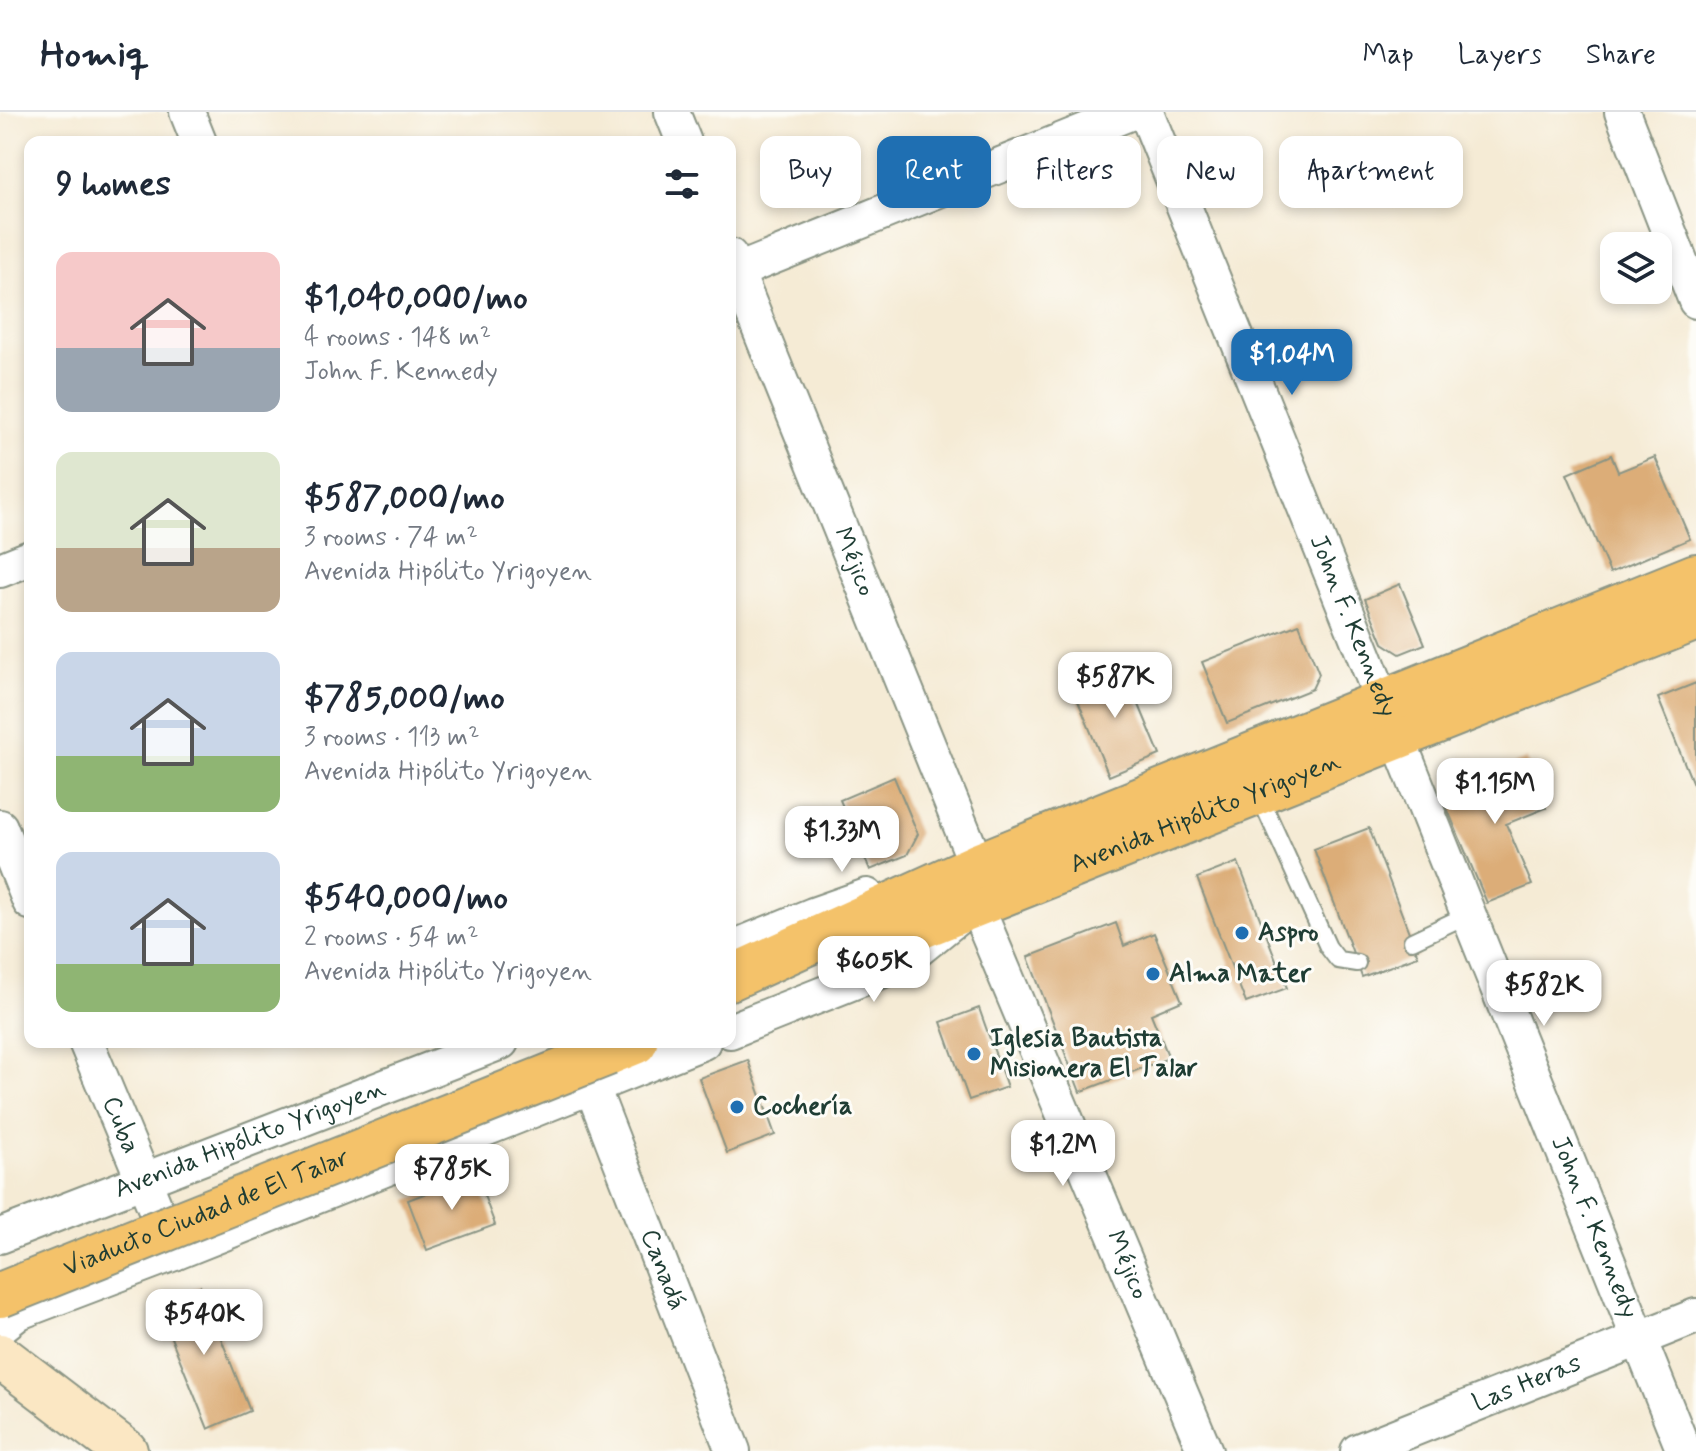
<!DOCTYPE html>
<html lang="en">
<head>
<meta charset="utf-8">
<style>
  :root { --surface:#fff; --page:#f6f6f7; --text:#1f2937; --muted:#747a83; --line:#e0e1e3; --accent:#1f6fb2 }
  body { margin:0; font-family:Mynerve,sans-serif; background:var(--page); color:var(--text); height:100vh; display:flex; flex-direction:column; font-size:30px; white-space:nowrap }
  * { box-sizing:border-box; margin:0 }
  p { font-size:26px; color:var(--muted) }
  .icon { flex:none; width:44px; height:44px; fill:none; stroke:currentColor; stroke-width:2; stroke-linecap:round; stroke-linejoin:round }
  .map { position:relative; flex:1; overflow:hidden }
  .side { position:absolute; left:24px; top:24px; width:712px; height:912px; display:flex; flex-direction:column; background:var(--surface); border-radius:16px; box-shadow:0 4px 12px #0003 }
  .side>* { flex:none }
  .guide { position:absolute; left:760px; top:24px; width:760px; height:72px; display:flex; gap:16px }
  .tools { position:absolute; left:1600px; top:120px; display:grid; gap:16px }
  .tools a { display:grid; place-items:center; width:72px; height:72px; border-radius:16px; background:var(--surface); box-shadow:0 4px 12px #0003; font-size:40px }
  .price { position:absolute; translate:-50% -68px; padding:0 18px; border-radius:16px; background:#fff; color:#222; font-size:26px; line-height:52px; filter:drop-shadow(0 2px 4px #0008) }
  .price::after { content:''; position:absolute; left:50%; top:48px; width:24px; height:18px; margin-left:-12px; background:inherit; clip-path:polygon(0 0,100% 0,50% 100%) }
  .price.on { background:var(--accent); color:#fff }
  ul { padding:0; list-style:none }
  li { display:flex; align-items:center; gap:24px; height:200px; padding:0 32px }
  li span { display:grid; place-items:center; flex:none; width:224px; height:160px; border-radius:16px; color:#555 }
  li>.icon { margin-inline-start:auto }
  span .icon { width:96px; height:96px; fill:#fffc; stroke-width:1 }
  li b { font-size:34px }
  h2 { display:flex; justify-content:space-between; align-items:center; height:96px; padding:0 32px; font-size:34px }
  .pill { padding:0 28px; border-radius:16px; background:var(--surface); box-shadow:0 4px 12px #0003; font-size:28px; line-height:72px }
  .pill.on { background:var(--accent); color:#fff }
  header { display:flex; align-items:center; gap:48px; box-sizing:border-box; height:112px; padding:0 40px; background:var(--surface); border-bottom:2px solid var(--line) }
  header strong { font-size:38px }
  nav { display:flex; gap:44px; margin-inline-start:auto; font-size:28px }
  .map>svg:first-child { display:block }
</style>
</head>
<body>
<header>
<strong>Homiq</strong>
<nav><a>Map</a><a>Layers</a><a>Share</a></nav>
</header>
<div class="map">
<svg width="1696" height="1339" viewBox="0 0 1696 1339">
  <rect width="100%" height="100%" fill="#fdfcf7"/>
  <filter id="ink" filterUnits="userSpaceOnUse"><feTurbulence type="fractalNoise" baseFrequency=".0125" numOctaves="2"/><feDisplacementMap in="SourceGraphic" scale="16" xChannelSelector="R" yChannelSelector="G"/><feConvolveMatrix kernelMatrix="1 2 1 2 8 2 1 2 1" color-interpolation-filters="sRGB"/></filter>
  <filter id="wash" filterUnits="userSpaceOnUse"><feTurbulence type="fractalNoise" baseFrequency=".006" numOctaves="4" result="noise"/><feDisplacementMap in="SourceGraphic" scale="32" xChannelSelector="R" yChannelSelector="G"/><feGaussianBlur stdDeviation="1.8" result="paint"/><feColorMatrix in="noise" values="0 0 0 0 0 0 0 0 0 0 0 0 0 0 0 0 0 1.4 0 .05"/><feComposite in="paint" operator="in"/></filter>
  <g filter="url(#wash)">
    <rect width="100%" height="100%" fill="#f5ebd5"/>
    <g id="blocks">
      <!-- building -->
      <g fill="#dcad78">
        <path d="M1611,343L1618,360L1655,345L1690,427L1610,461L1567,362Z"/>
        <path d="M1400,472L1425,532L1400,542L1383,531L1365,487Z"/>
        <path d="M1299,512L1319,562L1312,577L1227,611L1202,550Z"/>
        <path d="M1122,552L1160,643L1109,664L1071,572Z"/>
        <path d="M1696,571V671L1693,672L1658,586Z"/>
        <path d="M1526,647L1546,696L1506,712L1532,773L1487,791L1441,682Z"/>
        <path d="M894,665L918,722L907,743L870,758L840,688Z"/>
        <path d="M1369,716L1418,844L1362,865L1314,737Z"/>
        <path d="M1238,750L1287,876L1246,891L1197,766Z"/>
        <path d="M1116,811L1124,834L1154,821L1182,889L1151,902L1169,946L1080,980L1028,845Z"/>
        <path d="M979,896L1007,975L969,988L941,910Z"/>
        <path d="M748,948L775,1023L727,1041L699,966Z"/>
        <path d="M476,1062L495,1113L427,1138L408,1088Z"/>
        <path d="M200,1174L250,1299L208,1317L157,1191Z"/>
      </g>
    </g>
  </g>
  <g filter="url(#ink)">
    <use href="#blocks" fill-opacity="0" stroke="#8a9484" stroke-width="2"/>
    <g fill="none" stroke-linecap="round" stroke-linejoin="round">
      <!-- lane casing -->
      <g stroke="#8a9484" stroke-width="20">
        <g id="lane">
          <path d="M1258,681L1328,835L1338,848L1357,851"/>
          <path d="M1412,829L1467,803"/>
        </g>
      </g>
      <!-- street casing -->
      <g stroke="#8a9484" stroke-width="38">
        <g id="street">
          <path d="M187,0L199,30"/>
          <path d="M672,0L684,30"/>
          <path id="s1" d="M1146,0L1684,1339"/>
          <path d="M1622,0L1696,189"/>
          <path id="s2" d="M730,144L977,754L953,761"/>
          <path d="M730,162L1132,0"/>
          <path d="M0,458L30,446"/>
          <path d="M0,715L30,790"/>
          <path d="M730,837L813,803L867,784"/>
          <path id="s3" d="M730,919L901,851L975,791L1205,1339"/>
          <path id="s4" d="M86,930L174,1141"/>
          <path id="s5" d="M592,975L733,1339"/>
          <path id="s6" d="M0,1124L501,930"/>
          <path d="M0,1215L19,1200L174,1141L703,930"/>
          <path id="s7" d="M1358,1339L1696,1204"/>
        </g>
      </g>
      <!-- secondary casing -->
      <g stroke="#8a9484" stroke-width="48">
        <path id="secondary" d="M0,1244L125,1339"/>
      </g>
      <!-- primary casing -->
      <g stroke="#8a9484" stroke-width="48">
        <g id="primary">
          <path id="s8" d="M869,835L1696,506"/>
          <path d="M730,866L977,754L1696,464"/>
          <path d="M608,941L635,930"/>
        </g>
      </g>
      <!-- lane -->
      <use href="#lane" stroke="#fff" stroke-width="16"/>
      <!-- street -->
      <use href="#street" stroke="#fff" stroke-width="34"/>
      <!-- secondary -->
      <use href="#secondary" stroke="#fbe7c3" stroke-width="44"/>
      <!-- primary -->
      <use href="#primary" stroke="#f4c26a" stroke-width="44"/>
      <!-- primary-bridge casing -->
      <g stroke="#8a9484" stroke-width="48" stroke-linecap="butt">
        <g id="primary-bridge">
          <path id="s9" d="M0,1183L608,941"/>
        </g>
      </g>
      <!-- primary-bridge -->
      <use href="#primary-bridge" stroke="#f4c26a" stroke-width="44"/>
    </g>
  </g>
  <!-- markers -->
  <g fill="#1f6fb2" stroke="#fdfcf7" stroke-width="3">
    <circle cx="1242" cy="821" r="8"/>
    <circle cx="1153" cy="862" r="8"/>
    <circle cx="974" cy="942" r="8"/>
    <circle cx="737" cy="995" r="8"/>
  </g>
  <g text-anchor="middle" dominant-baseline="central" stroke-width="6" stroke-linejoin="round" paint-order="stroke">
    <!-- street labels -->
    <g font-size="26" fill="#1f3d34" stroke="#fdfcf7">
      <text stroke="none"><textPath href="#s2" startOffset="330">Méjico</textPath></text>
      <text stroke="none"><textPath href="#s1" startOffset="554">John F. Kennedy</textPath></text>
      <text stroke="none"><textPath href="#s8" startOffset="362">Avenida Hipólito Yrigoyen</textPath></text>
      <text stroke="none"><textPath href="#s4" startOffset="90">Cuba</textPath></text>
      <text stroke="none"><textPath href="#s6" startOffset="268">Avenida Hipólito Yrigoyen</textPath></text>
      <text stroke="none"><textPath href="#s9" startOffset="222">Viaducto Ciudad de El Talar</textPath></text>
      <text stroke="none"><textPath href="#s1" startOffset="1202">John F. Kennedy</textPath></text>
      <text stroke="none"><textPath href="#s3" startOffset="672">Méjico</textPath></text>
      <text stroke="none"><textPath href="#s5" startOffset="196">Canadá</textPath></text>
      <text stroke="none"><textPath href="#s7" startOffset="182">Las Heras</textPath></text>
    </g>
    <!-- poi labels -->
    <g font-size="26" font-weight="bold" fill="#1f3d34" stroke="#fdfcf7" text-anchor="start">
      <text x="1258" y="821">Aspro</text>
      <text x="1169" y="862">Alma Mater</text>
      <text x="990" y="927">Iglesia Bautista<tspan x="990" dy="30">Misionera El Talar</tspan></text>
      <text x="753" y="995">Cochería</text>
    </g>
  </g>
</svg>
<div class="tools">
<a><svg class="icon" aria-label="layers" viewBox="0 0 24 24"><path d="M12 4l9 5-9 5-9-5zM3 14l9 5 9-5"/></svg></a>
</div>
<b class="price on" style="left:1292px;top:285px">$1.04M</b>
<b class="price" style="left:1115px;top:608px">$587K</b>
<b class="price" style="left:1495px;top:714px">$1.15M</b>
<b class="price" style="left:842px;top:762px">$1.33M</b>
<b class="price" style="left:874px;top:892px">$605K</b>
<b class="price" style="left:1544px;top:916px">$582K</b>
<b class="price" style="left:1063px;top:1076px">$1.2M</b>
<b class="price" style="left:452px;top:1100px">$785K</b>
<b class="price" style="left:204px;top:1245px">$540K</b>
<div class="guide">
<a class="pill">Buy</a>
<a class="pill on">Rent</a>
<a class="pill">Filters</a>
<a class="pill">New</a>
<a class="pill">Apartment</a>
</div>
<section class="side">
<h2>9 homes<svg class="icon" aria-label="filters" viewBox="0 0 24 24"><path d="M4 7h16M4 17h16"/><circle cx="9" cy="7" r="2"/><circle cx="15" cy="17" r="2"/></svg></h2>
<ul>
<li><span style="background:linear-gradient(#f6c9c9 60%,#9aa5b1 0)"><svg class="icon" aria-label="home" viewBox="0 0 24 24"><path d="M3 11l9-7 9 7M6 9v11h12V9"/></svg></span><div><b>$1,040,000/mo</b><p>4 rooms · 148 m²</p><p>John F. Kennedy</p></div></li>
<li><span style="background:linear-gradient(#dfe7d0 60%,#b9a48a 0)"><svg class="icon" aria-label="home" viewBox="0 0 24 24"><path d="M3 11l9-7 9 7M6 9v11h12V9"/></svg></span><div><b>$587,000/mo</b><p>3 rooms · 74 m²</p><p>Avenida Hipólito Yrigoyen</p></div></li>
<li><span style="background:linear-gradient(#c9d6e8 65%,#8fb573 0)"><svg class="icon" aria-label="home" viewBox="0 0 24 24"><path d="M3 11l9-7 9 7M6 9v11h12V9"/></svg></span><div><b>$785,000/mo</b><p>3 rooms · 113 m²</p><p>Avenida Hipólito Yrigoyen</p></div></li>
<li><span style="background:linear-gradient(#c9d6e8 70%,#8fb573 0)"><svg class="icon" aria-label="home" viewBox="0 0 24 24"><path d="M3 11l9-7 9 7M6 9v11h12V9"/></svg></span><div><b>$540,000/mo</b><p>2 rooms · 54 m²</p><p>Avenida Hipólito Yrigoyen</p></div></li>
</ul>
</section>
</div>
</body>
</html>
